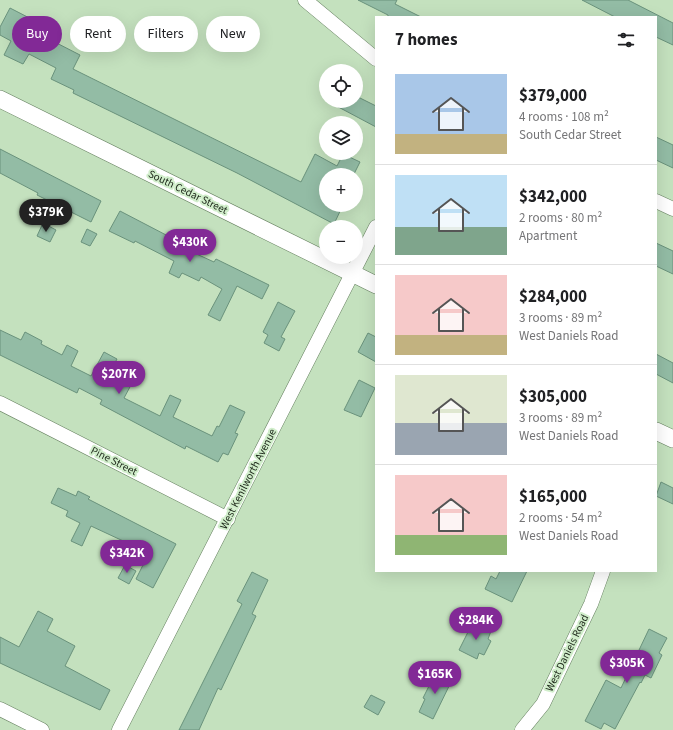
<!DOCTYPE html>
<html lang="en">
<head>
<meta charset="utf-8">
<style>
  :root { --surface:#fff; --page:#f6f6f6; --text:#202124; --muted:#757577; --line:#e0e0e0; --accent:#822996 }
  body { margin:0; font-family:"Source Sans 3",sans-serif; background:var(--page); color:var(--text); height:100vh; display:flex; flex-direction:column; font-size:15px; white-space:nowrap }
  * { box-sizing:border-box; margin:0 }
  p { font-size:13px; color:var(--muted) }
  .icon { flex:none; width:22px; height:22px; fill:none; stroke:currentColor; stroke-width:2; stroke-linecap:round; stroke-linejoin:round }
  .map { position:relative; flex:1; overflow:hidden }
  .panel { position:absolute; left:375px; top:16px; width:282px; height:556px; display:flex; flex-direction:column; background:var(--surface); border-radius:0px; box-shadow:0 4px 16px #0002 }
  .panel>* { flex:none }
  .hud { position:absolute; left:12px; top:16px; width:303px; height:36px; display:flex; gap:8px }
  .fabs { position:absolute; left:319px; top:64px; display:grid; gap:8px }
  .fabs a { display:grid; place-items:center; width:44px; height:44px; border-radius:50%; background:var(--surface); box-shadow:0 4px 16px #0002; font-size:20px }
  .price { position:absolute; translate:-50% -34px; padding:0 9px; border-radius:14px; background:var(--accent); color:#fff; font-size:13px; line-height:26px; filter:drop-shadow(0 1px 2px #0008) }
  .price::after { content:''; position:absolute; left:50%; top:24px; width:12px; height:9px; margin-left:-6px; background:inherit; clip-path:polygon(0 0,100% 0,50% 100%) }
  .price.active { background:#222; color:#fff }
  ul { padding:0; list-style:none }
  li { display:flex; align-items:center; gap:12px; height:100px; padding:0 20px }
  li+li { border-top:1px solid var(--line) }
  li span { display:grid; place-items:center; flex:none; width:112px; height:80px; border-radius:0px; color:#555 }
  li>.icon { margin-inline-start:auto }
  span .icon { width:48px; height:48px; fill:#fffc; stroke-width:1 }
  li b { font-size:17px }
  h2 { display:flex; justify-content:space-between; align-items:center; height:48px; padding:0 20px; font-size:17px }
  .chip { padding:0 14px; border-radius:18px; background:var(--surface); box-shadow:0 4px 16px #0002; font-size:14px; line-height:36px }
  .chip.active { background:var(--accent); color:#fff }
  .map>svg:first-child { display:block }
</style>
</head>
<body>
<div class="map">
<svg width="673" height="730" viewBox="0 0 673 730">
  <rect width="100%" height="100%" fill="#c4e1be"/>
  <!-- building -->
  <g fill="#93bca5" stroke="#6a927c">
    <path d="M358,0H397L395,4L421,17H388V15Z"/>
    <path d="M582,0H628L673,23V45L656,37V17H615Z"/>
    <path d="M10,8L43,25L39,34L80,55L73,69L301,182L315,154L337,166L343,154L360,162L354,174L356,175H326V205H343L334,224L237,173L73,93L74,90L51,79L56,68L29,54L23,64L4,55L11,41L0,35V27Z"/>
    <path d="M356,96L376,106V127L327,101H356Z"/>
    <path d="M656,137L673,145V168L656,160Z"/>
    <path d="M0,149L101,201L91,222L37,195L38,193L0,173Z"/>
    <path d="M120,211L168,236L166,240L214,262L216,259L269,285L262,299L237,286L220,321L208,315L222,289L201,277L199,281L182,273L179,278L169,273L174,261L135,241L134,243L109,231Z"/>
    <path d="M43,223L56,230L50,242L37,236Z"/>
    <path d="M87,229L97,234L90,246L81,242Z"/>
    <path d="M656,243L673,251V274L656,266Z"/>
    <path d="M278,302L295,311L281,337L285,339L279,351L264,343L268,335L263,332Z"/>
    <path d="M0,330L21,340L25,332L42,341L41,344L62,355L67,345L78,351L71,366L91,376L104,352L117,359L109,374L131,385L124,398L160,416L170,395L181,400L173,417L212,436L217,426L219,427L230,405L245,412L235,433L238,434L228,455L223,453L218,462L186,446L185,449L100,404L102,400L79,388L77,393L0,355Z"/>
    <path d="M368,333L376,337V362L358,352Z"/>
    <path d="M656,354L673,363V383L656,374Z"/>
    <path d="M359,380L375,388L361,417L344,410Z"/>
    <path d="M661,482L673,488V504L656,496Z"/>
    <path d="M58,488L76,496L78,491L90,497L88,499L176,544L153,588L136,579L149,553L91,526L82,546L71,541L80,523L66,516L68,511L51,503Z"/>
    <path d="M125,565L136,571L129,584L118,578Z"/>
    <path d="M500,571H527L512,602L485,589L491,576L496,579Z"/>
    <path d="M252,572L268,580L252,614L256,616L221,690L218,688L199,730H179L242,604L237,601Z"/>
    <path d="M38,611L53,619L47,631L75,646L65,666L110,690L100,710L0,663V637L19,647Z"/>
    <path d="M473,622L491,631L488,639L491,641L484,655L479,653L477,659L459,650Z"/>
    <path d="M649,629L667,638L659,653L662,655L651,678L645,675L641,683L640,682L615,729L604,723L601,729L585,721L606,680L621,688Z"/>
    <path d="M436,672L452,680L433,719L419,712L425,699L423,698Z"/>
    <path d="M371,695L385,702L378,715L364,707Z"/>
  </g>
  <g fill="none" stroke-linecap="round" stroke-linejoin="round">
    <!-- minor casing -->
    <g stroke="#668060" stroke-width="15">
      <g id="minor">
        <path d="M305,0L376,59"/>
        <path d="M656,201L673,209"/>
        <path d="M0,403L228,519"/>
        <path d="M0,709L42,730"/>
        <path d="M119,730L376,227"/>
        <path d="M522,730L543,704L591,604L603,571"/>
      </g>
    </g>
    <!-- tertiary casing -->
    <g stroke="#668060" stroke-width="18">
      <g id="tertiary">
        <path d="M0,99L376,285"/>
        <path d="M656,431L673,439"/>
      </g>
    </g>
    <!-- minor -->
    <use href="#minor" stroke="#fff" stroke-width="14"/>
    <!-- tertiary -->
    <use href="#tertiary" stroke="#fff" stroke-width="17"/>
  </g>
  <g text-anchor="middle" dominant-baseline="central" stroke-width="4" stroke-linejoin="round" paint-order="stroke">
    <!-- street labels -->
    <g font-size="11" fill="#1b2518" stroke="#d1eecb">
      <text transform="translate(188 192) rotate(26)">South Cedar Street</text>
      <text transform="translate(114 461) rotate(27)">Pine Street</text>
      <text transform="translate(248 479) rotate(-63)">West Kenilworth Avenue</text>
      <text transform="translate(567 653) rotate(-64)">West Daniels Road</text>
    </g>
  </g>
</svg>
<div class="fabs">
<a><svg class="icon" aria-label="locate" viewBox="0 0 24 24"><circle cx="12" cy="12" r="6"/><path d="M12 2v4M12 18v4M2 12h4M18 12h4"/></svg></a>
<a><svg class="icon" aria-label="layers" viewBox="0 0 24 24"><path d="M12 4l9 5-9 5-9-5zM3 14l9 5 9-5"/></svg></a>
<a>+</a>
<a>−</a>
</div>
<b class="price active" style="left:46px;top:233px">$379K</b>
<b class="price" style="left:190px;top:263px">$430K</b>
<b class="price" style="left:119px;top:395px">$207K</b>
<b class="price" style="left:127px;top:574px">$342K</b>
<b class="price" style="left:476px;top:641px">$284K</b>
<b class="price" style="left:627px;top:684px">$305K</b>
<b class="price" style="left:435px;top:695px">$165K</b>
<div class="hud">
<a class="chip active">Buy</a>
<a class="chip">Rent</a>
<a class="chip">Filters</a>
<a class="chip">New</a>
</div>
<section class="panel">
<h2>7 homes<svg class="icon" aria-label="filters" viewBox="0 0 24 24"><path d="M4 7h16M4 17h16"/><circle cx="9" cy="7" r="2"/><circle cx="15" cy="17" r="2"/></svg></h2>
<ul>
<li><span style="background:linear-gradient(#a9c7e8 75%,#c2b280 0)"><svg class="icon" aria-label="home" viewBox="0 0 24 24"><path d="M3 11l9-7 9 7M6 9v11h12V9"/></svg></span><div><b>$379,000</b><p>4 rooms · 108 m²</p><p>South Cedar Street</p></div></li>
<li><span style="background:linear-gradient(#bfe0f5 65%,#7fa58c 0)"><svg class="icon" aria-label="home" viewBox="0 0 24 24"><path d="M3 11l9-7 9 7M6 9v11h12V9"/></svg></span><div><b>$342,000</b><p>2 rooms · 80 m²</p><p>Apartment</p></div></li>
<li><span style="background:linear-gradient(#f6c9c9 75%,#c2b280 0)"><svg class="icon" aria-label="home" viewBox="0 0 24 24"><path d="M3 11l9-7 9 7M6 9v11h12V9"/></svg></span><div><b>$284,000</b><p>3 rooms · 89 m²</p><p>West Daniels Road</p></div></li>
<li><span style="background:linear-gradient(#dfe7d0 60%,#9aa5b1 0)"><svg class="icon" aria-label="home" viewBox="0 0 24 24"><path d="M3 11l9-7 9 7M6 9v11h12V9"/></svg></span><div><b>$305,000</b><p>3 rooms · 89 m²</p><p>West Daniels Road</p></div></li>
<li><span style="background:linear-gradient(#f6c9c9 75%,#8fb573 0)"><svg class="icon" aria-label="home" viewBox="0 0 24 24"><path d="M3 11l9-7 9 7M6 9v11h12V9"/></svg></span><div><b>$165,000</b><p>2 rooms · 54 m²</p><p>West Daniels Road</p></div></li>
</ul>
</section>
</div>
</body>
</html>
